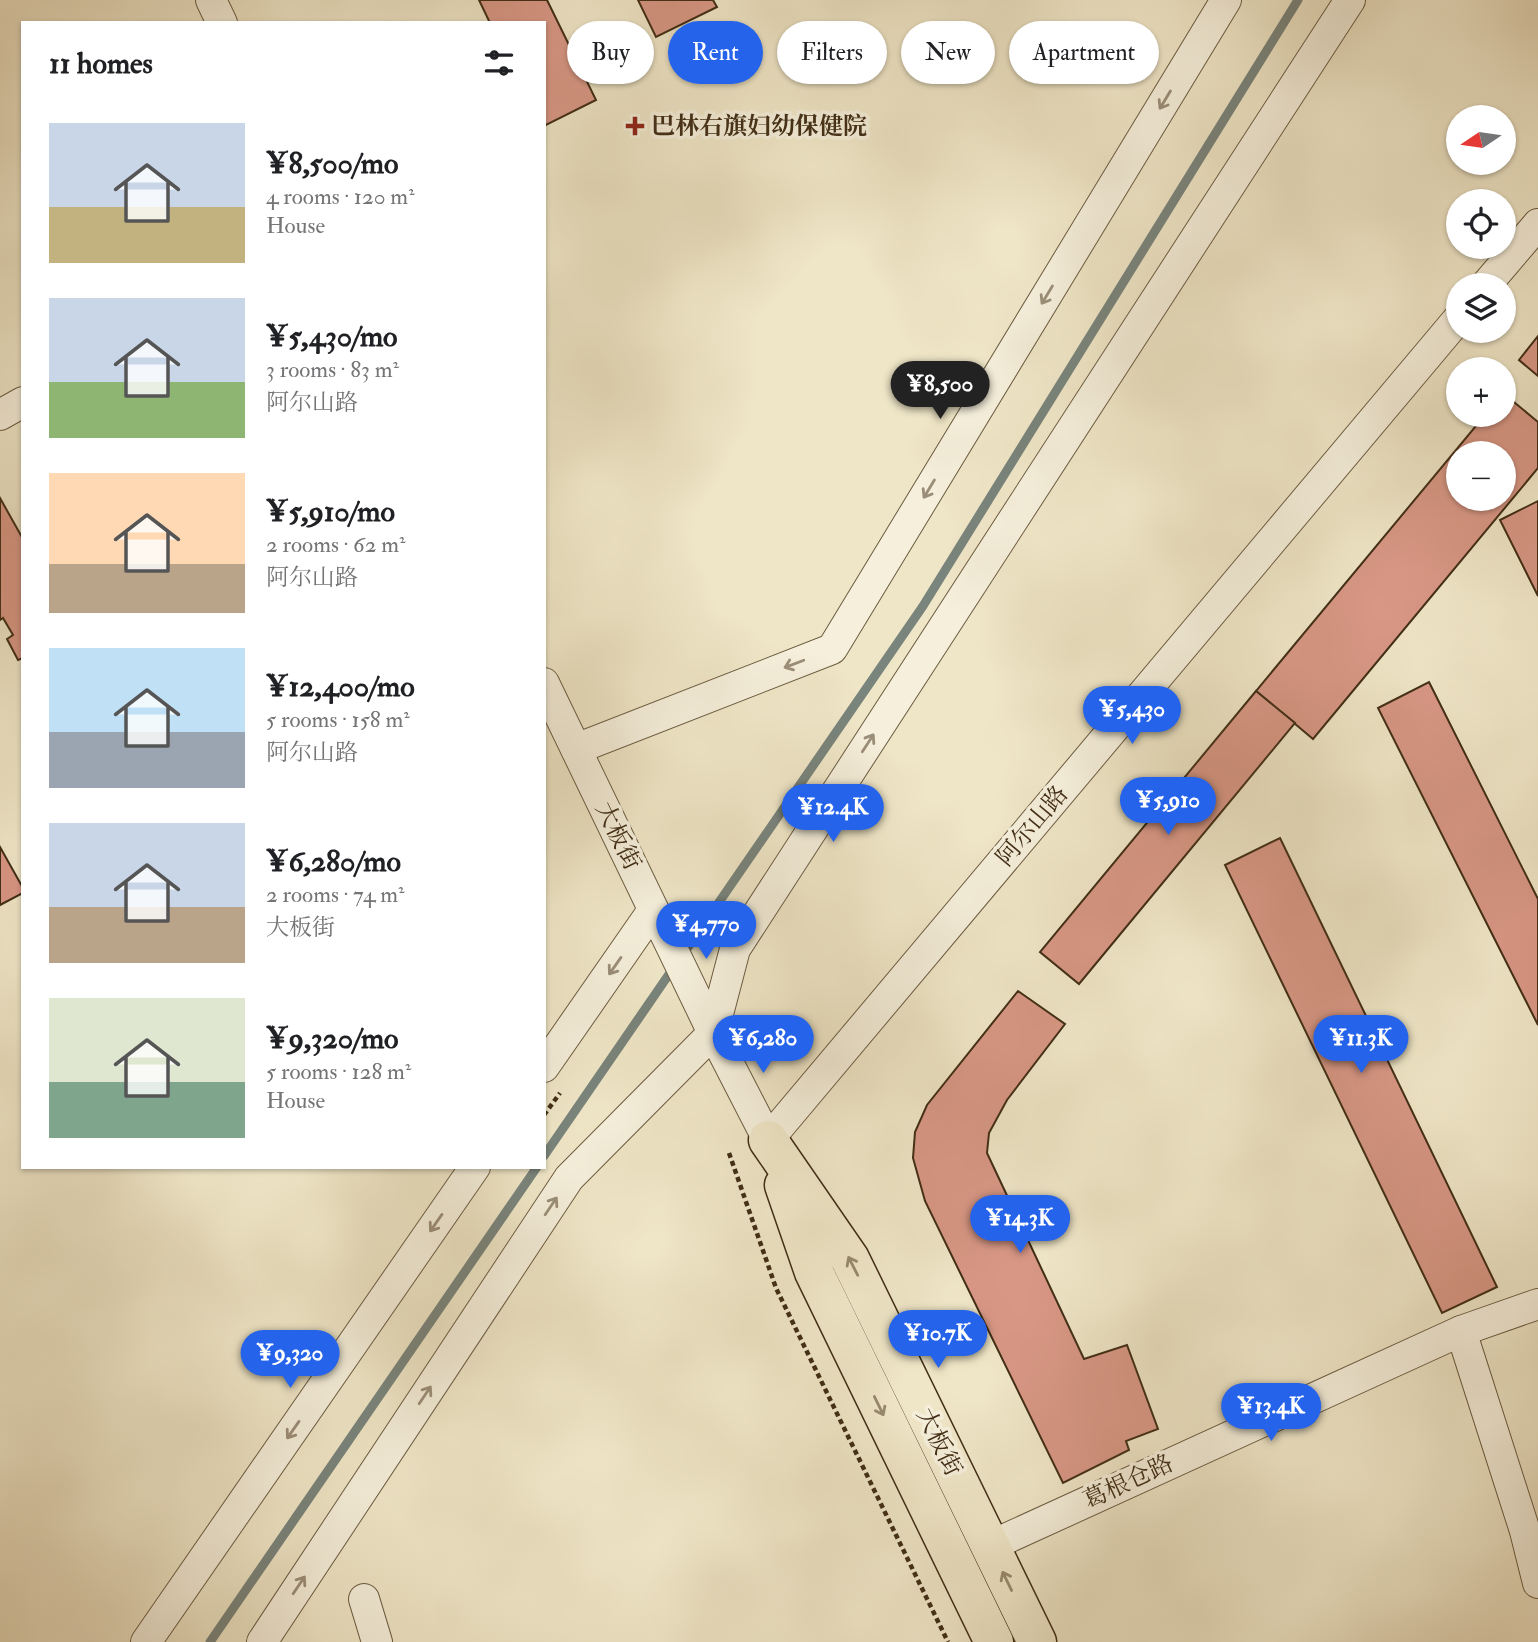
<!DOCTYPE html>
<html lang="en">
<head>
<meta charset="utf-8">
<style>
  :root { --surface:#fff; --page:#f6f6f6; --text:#202124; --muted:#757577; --accent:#2563eb }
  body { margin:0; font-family:"IM FELL Double Pica","Noto Serif SC",serif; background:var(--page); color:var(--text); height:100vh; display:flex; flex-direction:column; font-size:26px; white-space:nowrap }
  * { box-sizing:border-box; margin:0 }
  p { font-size:23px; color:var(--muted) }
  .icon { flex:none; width:38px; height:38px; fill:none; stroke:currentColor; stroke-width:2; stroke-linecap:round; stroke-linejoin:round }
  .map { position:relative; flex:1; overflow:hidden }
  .details { position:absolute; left:21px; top:21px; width:525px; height:1148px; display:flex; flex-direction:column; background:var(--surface); border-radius:0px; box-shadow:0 2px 5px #0004 }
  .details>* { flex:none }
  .guide { position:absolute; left:567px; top:21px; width:665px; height:63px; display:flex; gap:14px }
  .needle { width:46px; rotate:257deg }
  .buttons { position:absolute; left:1446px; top:105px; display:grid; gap:14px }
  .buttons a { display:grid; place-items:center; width:70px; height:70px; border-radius:50%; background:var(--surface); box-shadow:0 2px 5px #0004; font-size:35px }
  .price { position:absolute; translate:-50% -60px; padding:0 16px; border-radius:24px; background:var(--accent); color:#fff; font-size:23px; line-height:46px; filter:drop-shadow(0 2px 4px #0008) }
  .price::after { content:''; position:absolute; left:50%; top:42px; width:21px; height:16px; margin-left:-10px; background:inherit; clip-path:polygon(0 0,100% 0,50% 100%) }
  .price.on { background:#222; color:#fff }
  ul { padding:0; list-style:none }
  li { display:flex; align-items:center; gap:21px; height:175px; padding:0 28px }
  li span { display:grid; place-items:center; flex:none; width:196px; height:140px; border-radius:0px; color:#555 }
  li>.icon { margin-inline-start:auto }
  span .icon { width:84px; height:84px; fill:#fffc; stroke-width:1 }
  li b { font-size:30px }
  h2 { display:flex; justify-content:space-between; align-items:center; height:84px; padding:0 28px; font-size:30px }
  .tag { padding:0 24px; border-radius:32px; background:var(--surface); box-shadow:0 2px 5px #0004; font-size:24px; line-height:63px }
  .tag.on { background:var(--accent); color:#fff }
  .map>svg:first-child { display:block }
</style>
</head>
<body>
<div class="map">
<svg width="1538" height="1642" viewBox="0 0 1538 1642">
  <rect width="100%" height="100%" fill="#efe6c7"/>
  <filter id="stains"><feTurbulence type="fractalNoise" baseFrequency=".00286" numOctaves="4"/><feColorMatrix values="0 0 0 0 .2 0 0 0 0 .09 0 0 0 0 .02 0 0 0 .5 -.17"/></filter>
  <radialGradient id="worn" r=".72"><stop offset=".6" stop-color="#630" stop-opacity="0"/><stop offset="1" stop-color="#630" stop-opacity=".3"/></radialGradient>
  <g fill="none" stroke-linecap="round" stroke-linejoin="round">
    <!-- stream -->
    <g stroke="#79847c" stroke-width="9">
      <path d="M682,956L923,606L1298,0"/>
      <path d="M544,1156L674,967"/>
      <path d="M210,1642L537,1167"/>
    </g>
  </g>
  <!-- building -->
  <g fill="#d89785" stroke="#412e16" stroke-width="2" fill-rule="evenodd">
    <path d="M479,0H547L596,100L544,126V23H490Z"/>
    <path d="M638,0H713L717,7L656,37Z"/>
    <path d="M1538,336V376L1519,360Z"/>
    <path d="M1503,393L1538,422V468L1313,739L1256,691L1485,415H1503ZM1458,453H1503V499H1458Z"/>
    <path d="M0,498L23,539V658L18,660L7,639L13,635L3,618L0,620Z"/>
    <path d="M1538,501V596L1500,520Z"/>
    <path d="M1429,682L1538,899V1025L1378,708Z"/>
    <path d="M1256,691L1295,723L1079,984L1040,952Z"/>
    <path d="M1280,838L1497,1287L1442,1313L1225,865Z"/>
    <path d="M0,847L23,888V893L0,905Z"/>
    <path d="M1018,991L1065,1024L1007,1100L989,1133L987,1153L1084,1359L1127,1345L1158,1429L1126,1441L1129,1450L1063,1483L925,1201L913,1158L915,1132L927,1105Z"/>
  </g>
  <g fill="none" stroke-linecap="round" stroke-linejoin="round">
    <!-- minor casing -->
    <g stroke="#6c5c42" stroke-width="32">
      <g id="minor">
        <path d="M211,0L222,23"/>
        <path d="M1486,285L1538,224"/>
        <path d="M0,415L23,402"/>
        <path d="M544,683L713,1033L768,1140L1458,319"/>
        <path d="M576,749L832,649L1226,0"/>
        <path d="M544,1067L653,910"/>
        <path d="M1461,1331L1525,1531L1538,1583"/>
        <path d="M990,1546L1461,1331L1538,1304"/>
        <path d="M364,1599L377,1642"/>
        <path d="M146,1642L475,1167"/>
        <path d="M262,1642L569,1178L713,1033L735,949L1350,0"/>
      </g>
    </g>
    <!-- major casing -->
    <g stroke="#412e16" stroke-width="41">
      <g id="major">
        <path d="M768,1140L850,1259L1037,1642"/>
        <path d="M784,1185L814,1272L994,1642"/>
      </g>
    </g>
    <!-- path -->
    <g stroke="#412e16" stroke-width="4.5" stroke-dasharray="5 3.5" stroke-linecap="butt">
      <path d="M544,1115L560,1093"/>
      <path d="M729,1153L776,1288L948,1642"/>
    </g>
    <!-- minor -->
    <use href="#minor" stroke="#f5efdb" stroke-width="30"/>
    <!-- major -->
    <use href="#major" stroke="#efe6c7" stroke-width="38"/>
  </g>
  <!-- one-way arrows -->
  <defs><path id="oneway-shaft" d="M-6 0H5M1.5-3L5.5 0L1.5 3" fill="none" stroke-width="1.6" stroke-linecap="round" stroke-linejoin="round" transform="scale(1.75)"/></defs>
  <g stroke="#9b8e78">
    <use href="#oneway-shaft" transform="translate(1165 100) rotate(121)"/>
    <use href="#oneway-shaft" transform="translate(1047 295) rotate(121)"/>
    <use href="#oneway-shaft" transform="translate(929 489) rotate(121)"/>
    <use href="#oneway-shaft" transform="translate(794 664) rotate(159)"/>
    <use href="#oneway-shaft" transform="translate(868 743) rotate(-57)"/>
    <use href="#oneway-shaft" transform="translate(615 966) rotate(125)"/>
    <use href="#oneway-shaft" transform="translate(551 1206) rotate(-56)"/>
    <use href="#oneway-shaft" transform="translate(436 1223) rotate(125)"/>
    <use href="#oneway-shaft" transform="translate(425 1395) rotate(-56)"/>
    <use href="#oneway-shaft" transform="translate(293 1430) rotate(125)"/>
    <use href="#oneway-shaft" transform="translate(299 1585) rotate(-56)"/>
  </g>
  <g stroke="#988a6e">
    <use href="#oneway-shaft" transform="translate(853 1266) rotate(-117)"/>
    <use href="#oneway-shaft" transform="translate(879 1406) rotate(64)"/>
    <use href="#oneway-shaft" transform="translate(1007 1581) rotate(-116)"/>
  </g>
  <!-- markers -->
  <path fill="#8f2418" stroke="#f5efdb" stroke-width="2.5" d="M631.5 115.5h7v7h7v7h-7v7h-7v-7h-7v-7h7z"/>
  <g text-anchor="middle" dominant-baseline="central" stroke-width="7" stroke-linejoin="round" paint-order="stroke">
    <!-- poi labels -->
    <g font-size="24" font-weight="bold" fill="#412e16" stroke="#f5efdb" text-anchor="start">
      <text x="651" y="126">巴林右旗妇幼保健院</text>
    </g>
    <!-- street labels -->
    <g font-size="24" fill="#412e16" stroke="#f5efdb">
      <text transform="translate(1032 826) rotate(-50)">阿尔山路</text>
      <text transform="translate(618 836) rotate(64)">大板街</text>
      <text transform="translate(939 1442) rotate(64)">大板街</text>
      <text transform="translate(1128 1482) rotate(-25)">葛根仓路</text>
    </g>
  </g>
  <rect width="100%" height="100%" filter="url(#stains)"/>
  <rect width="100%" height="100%" fill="url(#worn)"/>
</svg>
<div class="buttons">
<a><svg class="needle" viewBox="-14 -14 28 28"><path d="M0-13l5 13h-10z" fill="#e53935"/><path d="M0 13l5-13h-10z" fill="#757577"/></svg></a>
<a><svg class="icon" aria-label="locate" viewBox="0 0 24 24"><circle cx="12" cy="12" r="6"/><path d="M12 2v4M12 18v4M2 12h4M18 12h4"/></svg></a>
<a><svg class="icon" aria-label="layers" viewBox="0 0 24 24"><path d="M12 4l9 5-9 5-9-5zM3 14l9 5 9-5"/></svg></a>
<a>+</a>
<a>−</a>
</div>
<b class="price on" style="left:940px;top:421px">¥8,500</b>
<b class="price" style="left:1132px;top:746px">¥5,430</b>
<b class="price" style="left:1168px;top:837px">¥5,910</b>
<b class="price" style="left:833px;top:844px">¥12.4K</b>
<b class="price" style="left:706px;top:961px">¥4,770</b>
<b class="price" style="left:763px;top:1075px">¥6,280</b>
<b class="price" style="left:1361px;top:1075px">¥11.3K</b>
<b class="price" style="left:1020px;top:1255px">¥14.3K</b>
<b class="price" style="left:938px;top:1370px">¥10.7K</b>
<b class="price" style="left:290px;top:1390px">¥9,320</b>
<b class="price" style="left:1271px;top:1443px">¥13.4K</b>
<div class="guide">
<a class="tag">Buy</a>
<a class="tag on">Rent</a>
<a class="tag">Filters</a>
<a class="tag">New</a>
<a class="tag">Apartment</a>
</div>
<section class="details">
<h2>11 homes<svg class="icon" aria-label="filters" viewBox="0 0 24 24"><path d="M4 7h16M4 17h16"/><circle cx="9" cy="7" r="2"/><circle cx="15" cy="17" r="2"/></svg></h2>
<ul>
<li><span style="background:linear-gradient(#c9d6e8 60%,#c2b280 0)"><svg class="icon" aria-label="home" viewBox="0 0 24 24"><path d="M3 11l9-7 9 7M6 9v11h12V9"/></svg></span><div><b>¥8,500/mo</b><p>4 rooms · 120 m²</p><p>House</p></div></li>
<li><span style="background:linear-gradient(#c9d6e8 60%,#8fb573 0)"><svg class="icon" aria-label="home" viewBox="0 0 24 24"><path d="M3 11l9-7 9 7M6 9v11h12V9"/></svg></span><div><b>¥5,430/mo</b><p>3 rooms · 83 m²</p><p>阿尔山路</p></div></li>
<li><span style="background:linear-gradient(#ffd9b3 65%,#b9a48a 0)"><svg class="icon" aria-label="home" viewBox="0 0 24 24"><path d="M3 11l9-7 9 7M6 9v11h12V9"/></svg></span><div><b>¥5,910/mo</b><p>2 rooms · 62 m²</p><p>阿尔山路</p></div></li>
<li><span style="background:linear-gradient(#bfe0f5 60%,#9aa5b1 0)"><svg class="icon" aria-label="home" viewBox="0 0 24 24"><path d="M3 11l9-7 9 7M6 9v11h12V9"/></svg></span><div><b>¥12,400/mo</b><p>5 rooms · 158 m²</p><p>阿尔山路</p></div></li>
<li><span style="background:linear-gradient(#c9d6e8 60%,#b9a48a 0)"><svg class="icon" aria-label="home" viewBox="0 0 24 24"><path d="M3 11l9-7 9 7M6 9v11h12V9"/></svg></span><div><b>¥6,280/mo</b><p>2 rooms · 74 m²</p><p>大板街</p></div></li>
<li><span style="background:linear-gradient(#dfe7d0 60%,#7fa58c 0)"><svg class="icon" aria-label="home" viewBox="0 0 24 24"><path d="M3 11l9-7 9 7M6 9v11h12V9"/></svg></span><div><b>¥9,320/mo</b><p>5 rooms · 128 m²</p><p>House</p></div></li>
</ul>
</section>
</div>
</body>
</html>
